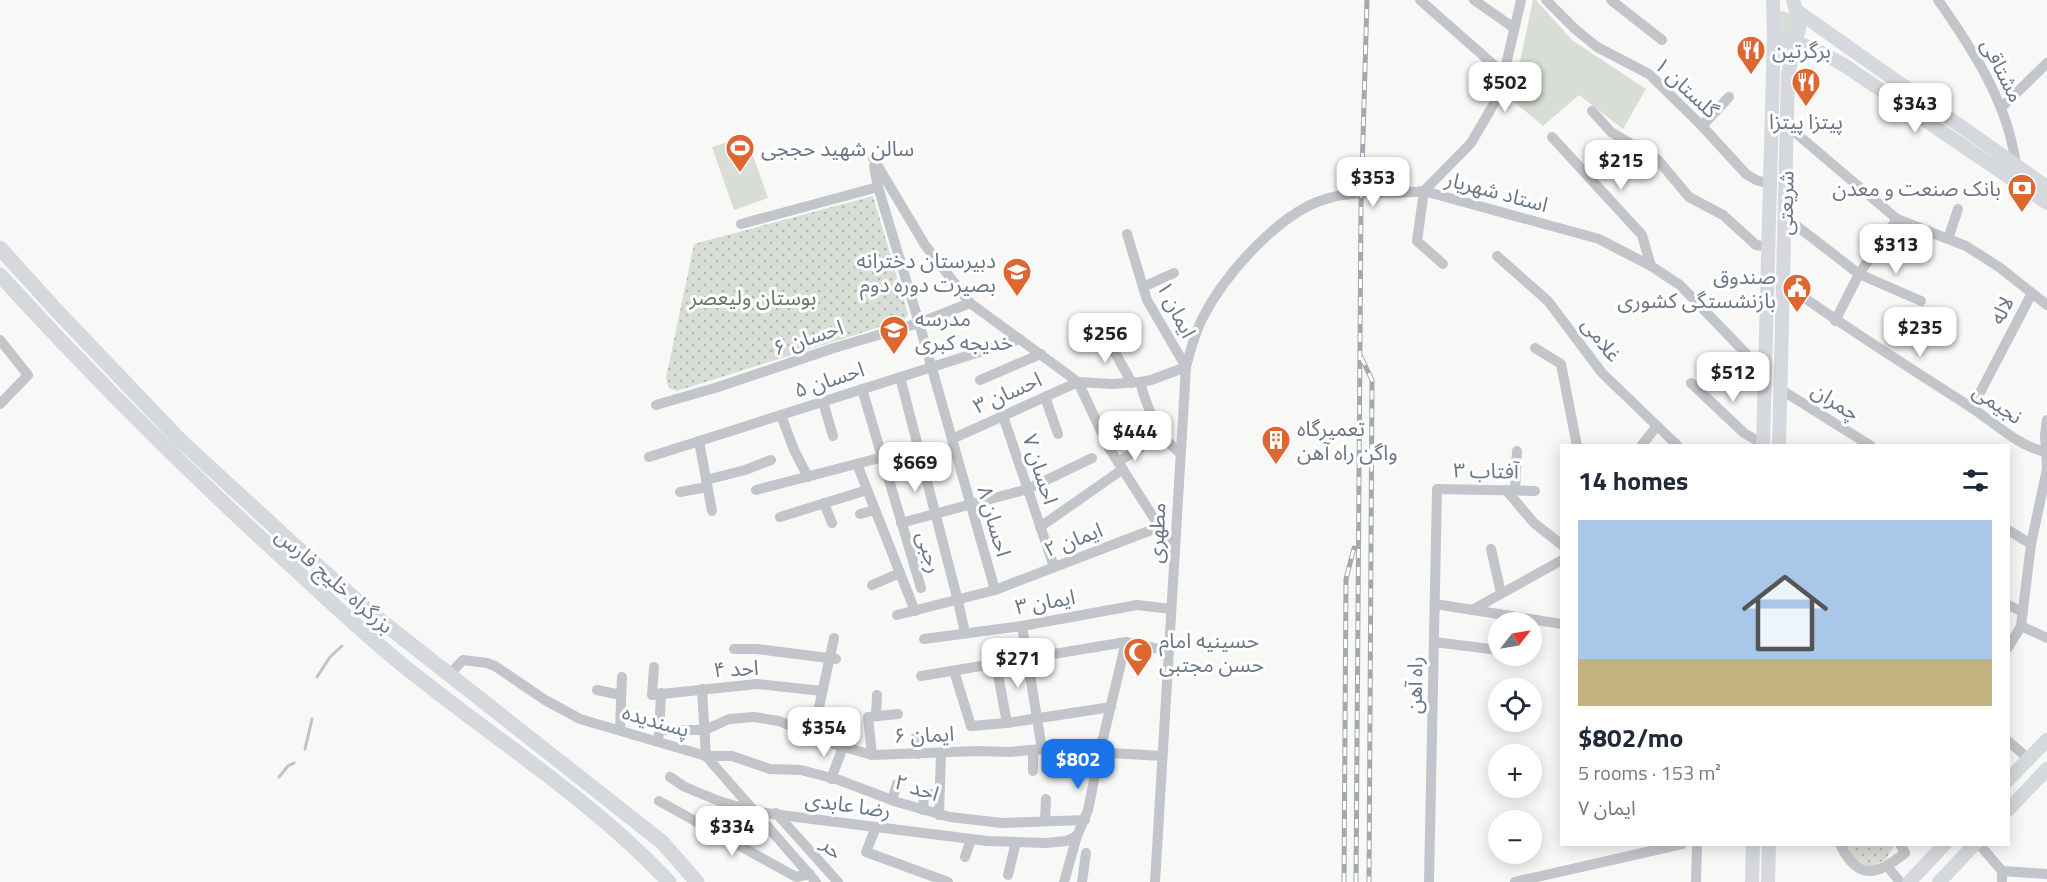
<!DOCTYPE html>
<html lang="en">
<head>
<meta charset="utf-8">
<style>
  :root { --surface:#fff; --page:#f6f6f7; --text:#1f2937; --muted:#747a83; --line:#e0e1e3; --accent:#1a73e8 }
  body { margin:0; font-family:"Titillium Web","Noto Sans Arabic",sans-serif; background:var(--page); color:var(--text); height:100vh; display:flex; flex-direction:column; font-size:22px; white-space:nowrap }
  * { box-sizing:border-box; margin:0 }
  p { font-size:20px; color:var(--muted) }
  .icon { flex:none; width:33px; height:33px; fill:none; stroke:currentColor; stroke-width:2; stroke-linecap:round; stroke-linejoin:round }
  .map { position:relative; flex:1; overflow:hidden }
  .side { position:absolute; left:1560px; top:444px; width:450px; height:402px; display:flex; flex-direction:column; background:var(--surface); border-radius:0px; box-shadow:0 3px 15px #0003 }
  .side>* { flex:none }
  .needle { width:39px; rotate:59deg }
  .fabs { position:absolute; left:1488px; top:612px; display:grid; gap:12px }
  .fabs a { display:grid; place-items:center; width:54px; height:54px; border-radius:50%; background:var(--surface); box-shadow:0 3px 15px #0003; font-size:30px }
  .price { position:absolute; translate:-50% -51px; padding:0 14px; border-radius:12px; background:#fff; color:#222; font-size:20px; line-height:39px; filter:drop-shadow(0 2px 3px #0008) }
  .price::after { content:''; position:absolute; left:50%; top:36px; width:18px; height:14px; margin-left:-9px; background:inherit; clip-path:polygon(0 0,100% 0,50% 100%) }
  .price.current { background:var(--accent); color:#fff }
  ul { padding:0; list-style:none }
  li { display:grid; align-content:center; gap:12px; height:318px; padding:0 18px }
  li+li { border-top:2px solid var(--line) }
  li span { display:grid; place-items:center; height:186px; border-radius:0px; color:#555 }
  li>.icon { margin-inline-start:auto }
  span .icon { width:108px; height:108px; fill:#fffc; stroke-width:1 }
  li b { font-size:26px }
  h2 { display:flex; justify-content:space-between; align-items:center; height:72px; padding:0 18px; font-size:26px }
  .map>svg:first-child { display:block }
</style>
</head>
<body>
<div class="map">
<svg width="2047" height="882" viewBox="0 0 2047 882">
  <defs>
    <pattern id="park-dots" width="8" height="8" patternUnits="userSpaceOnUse" patternTransform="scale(1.5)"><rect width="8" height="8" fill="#d8ddd5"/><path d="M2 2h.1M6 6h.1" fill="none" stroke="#b3b8b2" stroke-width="1.8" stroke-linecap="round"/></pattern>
  </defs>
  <rect width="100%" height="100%" fill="#f8f8f6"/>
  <!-- grass -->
  <g fill="#d8ddd5">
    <path d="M1533,0H1536L1572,40L1646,89L1623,129L1579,95L1543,126L1512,100Z"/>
    <path d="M1781,11L1790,13L1794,26L1790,35H1781C1779,27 1776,19 1781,11Z"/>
    <path d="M746,136L768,198L734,210L712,147Z"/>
  </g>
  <!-- park -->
  <g fill="url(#park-dots)">
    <path d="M873,196L908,314L905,319L677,391L669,388L666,378L694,244Z"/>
    <path d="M1895,844L1886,859L1872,867C1858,863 1850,858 1845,845Z"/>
  </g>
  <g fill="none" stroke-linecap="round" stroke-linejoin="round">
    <!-- stream -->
    <g stroke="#bcc5cb" stroke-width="3">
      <path d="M317,677L330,657L342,646"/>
      <path d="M305,749L312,719"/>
      <path d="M279,777L288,766L294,763"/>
    </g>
    <!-- minor -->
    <g stroke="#c2c5c9" stroke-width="10">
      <path d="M1420,0L1503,73"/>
      <path d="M1474,0L1514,28"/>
      <path d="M1546,0L1575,29L1597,47L1649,74L1702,126L1746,174L1756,180L1770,184"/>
      <path d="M1611,0L1662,40"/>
      <path d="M1938,0C1973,50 2008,103 2016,165"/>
      <path d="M2002,107L2047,63"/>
      <path d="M1592,111L1611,132L1658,160L1689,197L1723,215L1756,245L1768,247"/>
      <path d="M1787,124L1791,129L1897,219L1966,246L1999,267L2047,305"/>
      <path d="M1702,126L1729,97"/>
      <path d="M1552,137L1642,235L1651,266"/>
      <path d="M873,158L925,245L970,303L1078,382L1112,384L1140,382L1151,380L1186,367L1147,300L1127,234"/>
      <path d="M874,166L878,187L919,323L995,590"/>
      <path d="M1424,191L1471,143L1499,95L1521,0"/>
      <path d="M1424,191L1417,241L1443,264"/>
      <path d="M1785,212L1789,220L1859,274L1921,301"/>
      <path d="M741,224L878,187"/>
      <path d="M1948,239L1958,209"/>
      <path d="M1497,256L1548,301L1602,373L1678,446"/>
      <path d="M1783,279L1788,286C1848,330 1911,368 1972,408C1996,424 2019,447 2047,452"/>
      <path d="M1143,287L1174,273"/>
      <path d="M1835,321L1859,274L1897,219"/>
      <path d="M1103,331L1132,383"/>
      <path d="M0,340L28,375L0,404"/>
      <path d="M1535,348L1561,364L1577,446"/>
      <path d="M900,377L958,601L965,633"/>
      <path d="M980,380L1041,354"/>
      <path d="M1140,382C1147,408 1158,436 1180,453"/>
      <path d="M1691,383L1744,433L1763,444"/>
      <path d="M862,389L921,588"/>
      <path d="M1780,389L1871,446"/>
      <path d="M1045,397L1058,434"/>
      <path d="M823,402L833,436"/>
      <path d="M656,405L718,387L834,348L919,323L970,303"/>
      <path d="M1972,408L2032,293"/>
      <path d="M781,415L794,450L808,477"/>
      <path d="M1003,416L1054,567"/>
      <path d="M2047,420L2045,435L2047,466"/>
      <path d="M952,439L1078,382L1109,448L1175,551"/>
      <path d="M1105,440L1135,424"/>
      <path d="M699,441L712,511"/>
      <path d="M1641,446L1657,426"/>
      <path d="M649,457L1020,339"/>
      <path d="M1118,462L1140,448"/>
      <path d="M857,464L915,611"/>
      <path d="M706,480L745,470L771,460"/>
      <path d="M756,490L918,448"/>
      <path d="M1506,490L1534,523L1562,545"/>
      <path d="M1515,490L1517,451"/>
      <path d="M680,492L707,487"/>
      <path d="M824,503L832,523"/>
      <path d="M860,514L875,510"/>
      <path d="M780,517L867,490"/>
      <path d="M901,523L1028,489L1092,458"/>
      <path d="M1040,527L1123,469"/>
      <path d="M2008,530L2031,544"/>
      <path d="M1491,549L1501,593"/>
      <path d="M872,585L900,573"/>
      <path d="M1435,604L1562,624"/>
      <path d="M2008,605L2023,612"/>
      <path d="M1472,610L1562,560"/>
      <path d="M897,615L995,590L1159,527"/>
      <path d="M1022,626L1042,749"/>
      <path d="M2021,626L2047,638"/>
      <path d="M924,639L1022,626L1137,605L1171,609"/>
      <path d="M1434,642L1498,650"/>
      <path d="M2008,648L2021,626L2031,544L2047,469"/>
      <path d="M734,649H757L836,659"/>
      <path d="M996,664L1007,723"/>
      <path d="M654,667L652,695L757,684L822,691"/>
      <path d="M954,671L971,726L1007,723L1111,707"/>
      <path d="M449,675L463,660L487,663L495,666L545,700L580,719L706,756L816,882"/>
      <path d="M921,676L1126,642L1169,651"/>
      <path d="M702,689L706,756"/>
      <path d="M597,690L621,695"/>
      <path d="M876,716L877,695"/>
      <path d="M620,730L622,677"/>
      <path d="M659,730H705L729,719L754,717L779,721L830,743L872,755L978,751L1009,752L1042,749L1162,756"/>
      <path d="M659,735L661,693"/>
      <path d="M813,735L834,638"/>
      <path d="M916,737L918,754"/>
      <path d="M2008,741L2029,759"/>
      <path d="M872,755L868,717L898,714"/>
      <path d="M706,756H732L770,769L801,770L839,780L897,802L950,817L1002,823L1085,820"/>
      <path d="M1046,769L1050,749"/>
      <path d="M1033,771V750"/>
      <path d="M1062,771L1065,750"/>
      <path d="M670,777L685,787L719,801L757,812L987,841L1046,843L1066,841L1077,836"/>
      <path d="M831,779L843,747"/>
      <path d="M892,800L897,784"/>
      <path d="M659,801L796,877L810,874"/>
      <path d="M923,810L924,795L930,794"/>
      <path d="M776,813L838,882"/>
      <path d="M939,815L941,754"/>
      <path d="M1045,820L1046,799"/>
      <path d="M876,827L866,852L948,882"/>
      <path d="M1840,844C1858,882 1878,875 1905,853L1900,844"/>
      <path d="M1979,844L2002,871V882"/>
      <path d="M965,857L971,839"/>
      <path d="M1888,867L1900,882"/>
      <path d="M2002,871L2047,874"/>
      <path d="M1008,875L1016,842"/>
      <path d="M1064,882L1077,836L1088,810L1100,751L1126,642"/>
      <path d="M1082,882L1086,853"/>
      <path d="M1155,882L1186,367C1190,351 1195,334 1202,319C1225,274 1282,208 1333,197C1362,190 1394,195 1424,191L1599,239L1651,266L1680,285L1756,364L1765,365"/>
      <path d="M1429,882L1437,489L1535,491"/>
      <path d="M1515,882L1682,844"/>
      <path d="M1696,882L1697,844"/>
    </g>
    <!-- major -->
    <g stroke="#d5d9dd" stroke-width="14">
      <path d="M1797,11L2047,187"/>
      <path d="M1774,33L1781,40L1796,42L1818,51L1844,65L2047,203"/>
      <path d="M1763,446L1774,33L1773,0"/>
      <path d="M1779,446L1788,74L1800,24L1793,0"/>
      <path d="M2008,780L2047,740"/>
      <path d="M2008,810L2047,769"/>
      <path d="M1752,882L1753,844"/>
      <path d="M1768,882L1769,844"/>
      <path d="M1909,882L1945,844"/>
      <path d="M1939,882L1975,844"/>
    </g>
    <!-- highway -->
    <g stroke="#d5d9dd" stroke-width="15">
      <path d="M0,248L57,311L179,439L292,543L371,613L662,842L697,882"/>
      <path d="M0,275C91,375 186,470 286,561C322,594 357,627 394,658C485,733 588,796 669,882"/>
    </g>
    <!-- rail casing -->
    <g stroke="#a3a9af" stroke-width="5">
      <g id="rail">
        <path d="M1361,357L1372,380L1369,882"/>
        <path d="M1344,882L1346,579L1354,548"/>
        <path d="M1356,882L1361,207L1367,0"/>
      </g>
    </g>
    <!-- rail -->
    <use href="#rail" stroke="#fff" stroke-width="3" stroke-dasharray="9" stroke-linecap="butt"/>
  </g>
  <!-- icons -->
  <defs>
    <g id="restaurant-pin" transform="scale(1.5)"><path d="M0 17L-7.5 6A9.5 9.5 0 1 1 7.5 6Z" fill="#dd6631" stroke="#fff"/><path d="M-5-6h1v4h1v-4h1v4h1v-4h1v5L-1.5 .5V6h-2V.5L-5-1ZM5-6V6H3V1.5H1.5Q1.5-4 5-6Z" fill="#fff"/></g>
    <g id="stadium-pin" transform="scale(1.5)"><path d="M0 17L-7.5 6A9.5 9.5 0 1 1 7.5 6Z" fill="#dd6631" stroke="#fff"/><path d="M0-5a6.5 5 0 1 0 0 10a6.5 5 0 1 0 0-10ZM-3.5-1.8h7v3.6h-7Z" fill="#fff"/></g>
    <g id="bank-pin" transform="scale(1.5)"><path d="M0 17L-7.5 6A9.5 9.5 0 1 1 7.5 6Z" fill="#dd6631" stroke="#fff"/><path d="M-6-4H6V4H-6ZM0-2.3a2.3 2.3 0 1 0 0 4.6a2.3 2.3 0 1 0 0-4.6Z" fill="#fff"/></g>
    <g id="school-pin" transform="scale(1.5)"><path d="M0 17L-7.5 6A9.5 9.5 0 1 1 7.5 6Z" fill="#dd6631" stroke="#fff"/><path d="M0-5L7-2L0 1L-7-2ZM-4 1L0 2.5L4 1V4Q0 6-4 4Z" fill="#fff"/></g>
    <g id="civic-pin" transform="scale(1.5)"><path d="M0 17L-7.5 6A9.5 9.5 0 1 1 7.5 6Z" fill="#dd6631" stroke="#fff"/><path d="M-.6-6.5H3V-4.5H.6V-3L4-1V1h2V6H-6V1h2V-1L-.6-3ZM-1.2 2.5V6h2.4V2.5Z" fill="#fff"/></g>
    <g id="building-pin" transform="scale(1.5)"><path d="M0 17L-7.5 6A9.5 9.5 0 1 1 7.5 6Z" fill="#dd6631" stroke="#fff"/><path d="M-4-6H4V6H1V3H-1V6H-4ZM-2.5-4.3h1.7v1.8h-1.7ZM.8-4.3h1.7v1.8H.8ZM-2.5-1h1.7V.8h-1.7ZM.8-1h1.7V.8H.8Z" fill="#fff"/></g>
    <g id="mosque-pin" transform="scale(1.5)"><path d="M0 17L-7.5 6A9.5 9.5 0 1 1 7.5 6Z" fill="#dd6631" stroke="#fff"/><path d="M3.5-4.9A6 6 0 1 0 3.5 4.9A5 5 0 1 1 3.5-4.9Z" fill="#fff"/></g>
  </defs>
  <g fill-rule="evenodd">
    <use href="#restaurant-pin" x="1751" y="50"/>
    <use href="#restaurant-pin" x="1806" y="82"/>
    <use href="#stadium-pin" x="740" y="148"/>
    <use href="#bank-pin" x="2022" y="188"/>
    <use href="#school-pin" x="1017" y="272"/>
    <use href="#civic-pin" x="1797" y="288"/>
    <use href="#school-pin" x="894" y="330"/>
    <use href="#building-pin" x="1276" y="440"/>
    <use href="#mosque-pin" x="1138" y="652"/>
  </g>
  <g text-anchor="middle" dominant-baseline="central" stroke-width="6" stroke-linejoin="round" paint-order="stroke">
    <!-- poi labels -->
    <g font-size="21" fill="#697786" stroke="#fff" text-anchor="start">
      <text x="1772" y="50">برگرتین</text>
      <text x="1806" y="121" text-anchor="middle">پیتزا پیتزا</text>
      <text x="761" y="148">سالن شهید حججی</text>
      <text x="2001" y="188" text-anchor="end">بانک صنعت و معدن</text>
      <text x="996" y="260" text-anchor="end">دبیرستان دخترانه<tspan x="996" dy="24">بصیرت دوره دوم</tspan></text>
      <text x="1776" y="276" text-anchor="end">صندوق<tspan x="1776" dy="24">بازنشستگی کشوری</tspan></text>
      <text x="915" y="318">مدرسه<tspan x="915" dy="24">خدیجه کبری</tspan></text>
      <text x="1297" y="428">تعمیرگاه<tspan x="1297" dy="24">واگن راه آهن</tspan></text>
      <text x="1159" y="640">حسینیه امام<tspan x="1159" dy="24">حسن مجتبی</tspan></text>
    </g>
    <!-- street labels -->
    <g font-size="21" fill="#697786" stroke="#fff">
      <text transform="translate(2003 70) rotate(63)">مشتاقی</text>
      <text transform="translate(1687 87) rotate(43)">گلستان ۱</text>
      <text transform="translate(1497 191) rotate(15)">استاد شهریار</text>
      <text transform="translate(1785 203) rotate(-89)">شریعتی</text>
      <text transform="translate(1177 309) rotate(63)">ایمان ۱</text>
      <text transform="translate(2001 310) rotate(-63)">لاله</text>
      <text transform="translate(808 337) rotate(-18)">احسان ۶</text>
      <text transform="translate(1602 339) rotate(52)">غلامی</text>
      <text transform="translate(829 379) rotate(-18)">احسان ۵</text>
      <text transform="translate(1007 392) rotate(-24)">احسان ۳</text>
      <text transform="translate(1836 401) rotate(32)">چمران</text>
      <text transform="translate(1998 403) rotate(34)">نجیمی</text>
      <text transform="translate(1041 469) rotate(72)">احسان ۷</text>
      <text transform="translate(1486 470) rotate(1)">آفتاب ۳</text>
      <text transform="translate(995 521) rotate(74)">احسان ۸</text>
      <text transform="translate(1156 533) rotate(-87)">مطهری</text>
      <text transform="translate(1073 539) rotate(-21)">ایمان ۲</text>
      <text transform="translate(930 552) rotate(74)">رجبی</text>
      <text transform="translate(335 580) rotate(41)">بزرگراه خلیج فارس</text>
      <text transform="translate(1045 601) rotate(-10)">ایمان ۳</text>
      <text transform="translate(736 668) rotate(-3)">احد ۴</text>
      <text transform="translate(1414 685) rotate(-89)">راه آهن</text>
      <text transform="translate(656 720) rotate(16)">پسندیده</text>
      <text transform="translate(924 734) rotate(-2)">ایمان ۶</text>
      <text transform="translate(917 787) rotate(18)">احد ۲</text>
      <text transform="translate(848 804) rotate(8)">رضا عابدی</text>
      <text transform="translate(833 848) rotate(48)">حر</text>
    </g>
    <!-- park labels -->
    <g font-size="21" fill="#667863" stroke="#fff">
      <text x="753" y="297">بوستان ولیعصر</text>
    </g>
  </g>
</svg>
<div class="fabs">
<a><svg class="needle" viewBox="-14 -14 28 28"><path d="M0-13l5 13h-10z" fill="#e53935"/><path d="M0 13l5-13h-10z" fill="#747a83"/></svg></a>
<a><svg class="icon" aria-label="locate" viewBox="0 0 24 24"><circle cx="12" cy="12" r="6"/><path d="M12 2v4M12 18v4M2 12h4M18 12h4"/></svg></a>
<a>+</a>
<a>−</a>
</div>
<b class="price" style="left:1505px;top:113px">$502</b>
<b class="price" style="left:1915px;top:134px">$343</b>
<b class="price" style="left:1621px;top:191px">$215</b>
<b class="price" style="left:1373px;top:208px">$353</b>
<b class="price" style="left:1896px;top:275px">$313</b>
<b class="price" style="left:1920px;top:358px">$235</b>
<b class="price" style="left:1105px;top:364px">$256</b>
<b class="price" style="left:1733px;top:403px">$512</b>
<b class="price" style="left:1135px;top:462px">$444</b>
<b class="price" style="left:915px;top:493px">$669</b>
<b class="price" style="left:1018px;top:689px">$271</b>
<b class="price" style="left:824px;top:758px">$354</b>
<b class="price current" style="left:1078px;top:790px">$802</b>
<b class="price" style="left:732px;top:857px">$334</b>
<section class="side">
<h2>14 homes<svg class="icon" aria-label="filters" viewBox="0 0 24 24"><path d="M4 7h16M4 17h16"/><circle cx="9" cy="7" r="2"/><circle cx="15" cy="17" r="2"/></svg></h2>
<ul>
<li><span style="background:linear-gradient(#a9c7e8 75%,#c2b280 0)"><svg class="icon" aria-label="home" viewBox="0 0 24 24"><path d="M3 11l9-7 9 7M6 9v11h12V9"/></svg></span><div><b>$802/mo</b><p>5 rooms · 153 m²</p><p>ایمان ۷</p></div></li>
</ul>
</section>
</div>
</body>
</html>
